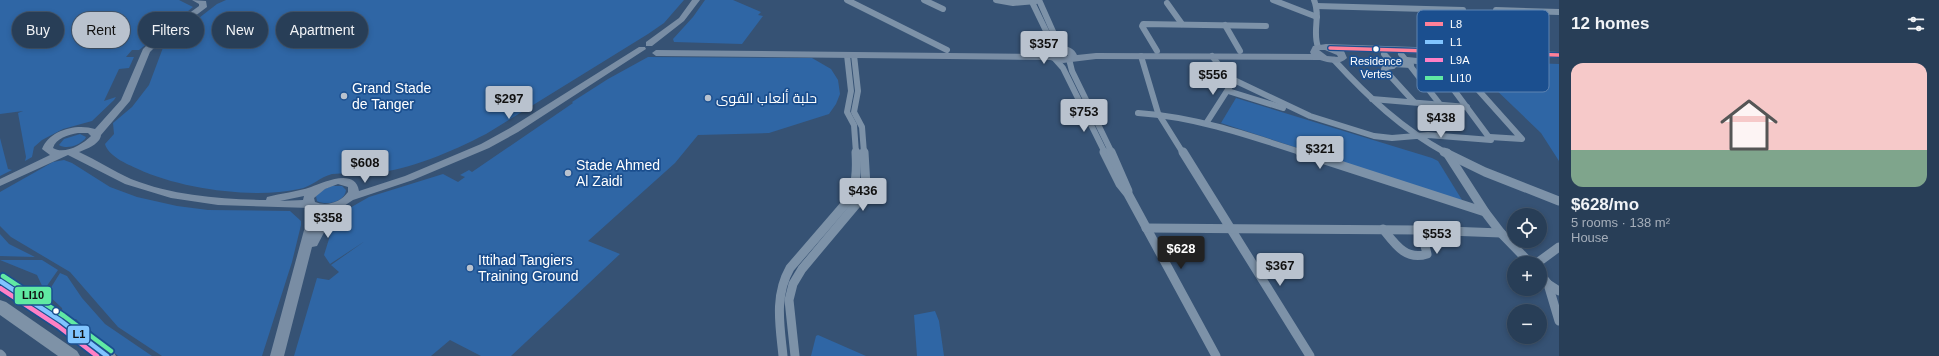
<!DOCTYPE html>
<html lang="en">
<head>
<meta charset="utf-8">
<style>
  :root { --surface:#283e57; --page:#30455d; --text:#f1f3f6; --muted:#a5aeba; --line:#44576d; --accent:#b9c2ce }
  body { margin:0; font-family:Arial,Cairo,sans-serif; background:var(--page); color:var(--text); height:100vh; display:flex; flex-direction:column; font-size:15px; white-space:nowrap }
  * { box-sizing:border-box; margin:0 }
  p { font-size:13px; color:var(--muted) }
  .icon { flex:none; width:22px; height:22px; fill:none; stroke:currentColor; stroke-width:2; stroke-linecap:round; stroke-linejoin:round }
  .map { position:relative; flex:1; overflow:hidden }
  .side { display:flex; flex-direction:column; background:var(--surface); width:380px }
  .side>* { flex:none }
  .hud { position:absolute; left:12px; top:12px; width:380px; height:36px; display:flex; gap:8px }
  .tools { position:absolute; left:1507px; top:208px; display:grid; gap:8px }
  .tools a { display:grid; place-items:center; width:40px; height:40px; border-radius:50%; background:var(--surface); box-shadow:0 2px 6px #0003,0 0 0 1px var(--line); font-size:20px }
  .price { position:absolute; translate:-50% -34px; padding:0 9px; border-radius:4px; background:var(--accent); color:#111; font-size:13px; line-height:26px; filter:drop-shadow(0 1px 2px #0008) }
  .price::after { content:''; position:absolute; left:50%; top:24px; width:12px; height:9px; margin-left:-6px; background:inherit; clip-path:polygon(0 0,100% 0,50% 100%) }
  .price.active { background:#222; color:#fff }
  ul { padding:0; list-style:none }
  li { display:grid; align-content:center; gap:8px; height:212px; padding:0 12px }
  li+li { border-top:1px solid var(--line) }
  li span { display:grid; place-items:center; height:124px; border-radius:12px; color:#555 }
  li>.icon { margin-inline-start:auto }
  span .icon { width:72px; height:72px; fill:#fffc; stroke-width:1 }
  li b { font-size:17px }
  h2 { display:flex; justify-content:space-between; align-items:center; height:48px; padding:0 12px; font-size:17px }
  .tag { padding:0 14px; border-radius:18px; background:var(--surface); box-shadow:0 2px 6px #0003,0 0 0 1px var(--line); font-size:14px; line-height:36px }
  .tag.active { background:var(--accent); color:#111 }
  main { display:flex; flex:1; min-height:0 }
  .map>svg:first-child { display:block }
</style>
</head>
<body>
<main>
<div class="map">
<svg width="1559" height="356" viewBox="0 0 1559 356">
  <rect width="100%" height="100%" fill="#365274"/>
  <!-- green -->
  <g fill="#2f66a5">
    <path d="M0,0H179L193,7L176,21H153L150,24H172L139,50H132L126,57H134L129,68L119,69L104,101L116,97L114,100L92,121L63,129L42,140L34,147L32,157L25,161L26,157L18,113L23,111L0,114Z"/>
    <path d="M226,0H684L664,23L648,34L486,134C451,152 411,169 371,174C358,176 345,172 332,174C320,177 311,187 299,189C253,199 181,189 138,169C127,164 108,156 105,144L114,134L113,123L132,107L149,85L164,45L217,4Z"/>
    <path d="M705,0H733L761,12L758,15L763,16L742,44L674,42L673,39L693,17Z"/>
    <path d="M648,57L812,58L831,69L838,80L840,94L836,104L829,114L769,133L698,135L675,163L588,241L620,254L511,356H481L450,340L431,356H294L317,278L329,280L339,272L331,265L365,241L330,264L324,255L334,223L341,213L369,197L443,174L458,182L465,177L460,175L469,170L472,172L573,103L572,102L608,79Z"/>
    <path d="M1466,61L1559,64V161L1541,133Z"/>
    <path d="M1236,98L1432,158L1438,161L1462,200H1458L1221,123Z"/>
    <path d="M80,134L86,137L85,139C79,145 67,150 59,145L64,139Z"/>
    <path d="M0,138L8,169L12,170L0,176Z"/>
    <path d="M64,160L72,163L110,187L137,197L177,206L208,210L290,211L301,221V225L292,262L262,356H162L118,327L70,272L11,237L0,226V192L53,162Z"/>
    <path d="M332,186H342L346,190C345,202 326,206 317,201L316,196L322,190Z"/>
    <path d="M0,234L9,244L35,257L0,256Z"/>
    <path d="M0,260H42L58,270L44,290L37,275Z"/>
    <path d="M60,273L67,276L82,298L105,324L152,356H118L93,334L90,329L86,330L76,319L69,322L63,315L62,308L47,294Z"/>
    <path d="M935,311L939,321L944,356H917L914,315Z"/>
    <path d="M818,335L866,356H811L816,336Z"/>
  </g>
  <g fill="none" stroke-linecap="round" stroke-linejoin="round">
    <!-- street-far1 -->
    <g stroke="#7d92a8" stroke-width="6">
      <path d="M847,0L947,50"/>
      <path d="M924,0L943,9"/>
      <path d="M996,0L1013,3L1036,1"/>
      <path d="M1031,0L1048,35L1052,49"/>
      <path d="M1039,0L1055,36L1065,49"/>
      <path d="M1273,0L1317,17"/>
      <path d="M1314,0C1321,16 1312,31 1318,47"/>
      <path d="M1167,3L1182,24"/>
      <path d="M1316,6L1463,10"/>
      <path d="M1496,10L1559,12"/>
      <path d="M1225,25L1240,51"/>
      <path d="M1157,51L1142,26L1143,24L1266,26"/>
      <path d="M1384,54L1393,64L1411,65"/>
      <path d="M1401,54L1439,103"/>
      <path d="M847,55L851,91L847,112L854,125L856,153"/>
      <path d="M854,55L858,91L854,112L862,127L864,153"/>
      <path d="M1447,55L1522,139L1490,137"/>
      <path d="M1141,56L1158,113L1183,153"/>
      <path d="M1212,56L1225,73L1234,80L1310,116L1374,136L1392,138L1428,135L1491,140L1428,55"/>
      <path d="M1055,59L1063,68L1105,153"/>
      <path d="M1069,59L1072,71L1112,153"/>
      <path d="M1334,60C1368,97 1402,129 1446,153"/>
      <path d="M1407,60L1456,65"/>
      <path d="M1393,64V66L1385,67L1384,69L1414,102"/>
      <path d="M1228,91L1283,108"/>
      <path d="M1372,99L1467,107"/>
      <path d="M1138,113C1196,117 1248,135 1303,153"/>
      <path d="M1207,122L1234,80"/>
    </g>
    <!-- street -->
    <g stroke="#7d92a8" stroke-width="9">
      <path d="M1104,152L1120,184L1128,194L1216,356"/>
      <path d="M1111,152L1128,191"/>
      <path d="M1183,152L1310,356"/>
      <path d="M1300,152L1485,212"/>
      <path d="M1444,152L1485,172L1559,201"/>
      <path d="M1447,153L1485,212L1501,233L1530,263"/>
      <path d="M1146,228L1421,230"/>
      <path d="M1383,229C1395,244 1406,261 1427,254L1421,230L1501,233"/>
      <path d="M1537,263L1559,247"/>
      <path d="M1540,274L1548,284L1559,321"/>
      <path d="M1548,284L1559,291"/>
      <path d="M0,354L2,356"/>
      <path d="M783,356C780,326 774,296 790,268L847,202C857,185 857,171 856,152"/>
      <path d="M795,356L789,300L793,284L802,269L859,201L866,186L864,152"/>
    </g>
    <!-- secondary -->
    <g fill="#798da4" fill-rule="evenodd">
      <path d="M192,0L206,1L207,7L158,44L150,52L130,101L101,135C100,144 87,149 79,152C97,160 113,171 131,179C174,196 221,199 266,200L267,197C281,193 297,192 311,187C323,183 355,167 359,191L405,176L481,144L510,128L639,47H645L646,49L518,132L489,148L413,180L353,200L341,208L331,219L317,246L312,247L284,356H270L310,208L218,205L171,198L125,184L68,155L0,186V179L50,155L42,149C49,130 77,123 95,129L121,100L143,49L152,40L199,6V4ZM78,133H88L91,136C82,145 64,155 53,148C56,138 68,135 78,133ZM338,184L348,187V192C341,202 327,207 315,202L314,198L325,189ZM304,196L303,200L280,201ZM321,211H325L318,221Z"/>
      <path d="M692,0H700L684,21L652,46H646V42L679,18Z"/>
      <path d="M1326,44L1559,52V58L1344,51L1347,58C1340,65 1329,63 1320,60L1096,59L1063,63L1050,60L656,56L652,53L656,50L1045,54V50C1054,45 1072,43 1077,55L1096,53L1311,54L1310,52L1313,46ZM1319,50H1325L1337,55L1338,57L1327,56ZM1056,51H1063L1068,56L1059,57L1053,53Z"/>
    </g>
    <!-- highway -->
    <g fill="#7e92a7" fill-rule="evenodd">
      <path d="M0,275L6,277L67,317L113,351L116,356H94L55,325L0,289Z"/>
      <path d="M0,300L6,302L77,351L80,356H58L0,315Z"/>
    </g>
    <!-- bus-1 casing -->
    <g stroke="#1b4f8f" stroke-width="6">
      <path id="bus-1" d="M1330,48L1559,55"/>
    </g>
    <!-- bus-2 casing -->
    <g stroke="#1b4f8f" stroke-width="8">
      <path id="bus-2" d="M0,281L61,321L107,356"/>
    </g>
    <!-- bus-3 casing -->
    <g stroke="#1b4f8f" stroke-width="8">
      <path id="bus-3" d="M0,288L58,326L97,356"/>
    </g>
    <!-- bus-4 casing -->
    <g stroke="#1b4f8f" stroke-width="8">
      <path id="bus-4" d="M3,276L64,316L111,351"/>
    </g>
    <!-- bus-1 -->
    <use href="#bus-1" stroke="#ff8098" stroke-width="3.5"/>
    <!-- bus-2 -->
    <use href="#bus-2" stroke="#80c4ff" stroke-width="4.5"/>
    <!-- bus-3 -->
    <use href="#bus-3" stroke="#ff80c5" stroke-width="4.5"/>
    <!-- bus-4 -->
    <use href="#bus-4" stroke="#60e9a3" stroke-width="4.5"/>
  </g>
  <!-- markers -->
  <g fill="#fff" stroke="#1b4f8f" stroke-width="1.5">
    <circle cx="1376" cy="49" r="3.5"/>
    <circle cx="56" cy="311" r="3.5"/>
  </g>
  <g fill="#b9c2ce" stroke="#1b4f8f" stroke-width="1.5">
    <circle cx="344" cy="96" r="4"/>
    <circle cx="708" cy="98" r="4"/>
    <circle cx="568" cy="173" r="4"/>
    <circle cx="470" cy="268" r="4"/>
  </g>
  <g text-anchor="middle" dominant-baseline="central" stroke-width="3.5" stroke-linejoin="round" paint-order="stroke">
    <!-- far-bus labels -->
    <g font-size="11" fill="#fff" stroke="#1b4f8f">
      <text x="1376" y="61">Residence<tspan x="1376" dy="13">Vertes</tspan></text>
    </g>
    <!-- poi labels -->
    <g font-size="14" fill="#fff" stroke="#1b4f8f" text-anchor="start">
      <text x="352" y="88">Grand Stade<tspan x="352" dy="16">de Tanger</tspan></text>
      <text x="716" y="98">حلبة ألعاب القوى</text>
      <text x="576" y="165">Stade Ahmed<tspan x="576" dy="16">Al Zaidi</tspan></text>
      <text x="478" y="260">Ittihad Tangiers<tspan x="478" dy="16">Training Ground</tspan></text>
    </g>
  </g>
  <!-- legend -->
  <rect x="1417" y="10" width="132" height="82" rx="6" fill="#1b4f8f" stroke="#5f84b1" stroke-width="1"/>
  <rect x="1425" y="22" width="18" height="4" fill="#ff8098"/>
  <rect x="1425" y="40" width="18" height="4" fill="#80c4ff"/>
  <rect x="1425" y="58" width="18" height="4" fill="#ff80c5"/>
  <rect x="1425" y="76" width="18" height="4" fill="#60e9a3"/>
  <g font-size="11" fill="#fff">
    <text x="1450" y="28">L8</text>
    <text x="1450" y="46">L1</text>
    <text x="1450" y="64">L9A</text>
    <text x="1450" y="82">LI10</text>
  </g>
  <g stroke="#1b4f8f" stroke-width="1.5">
    <rect x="14" y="286" width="38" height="19" rx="4" fill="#60e9a3"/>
    <rect x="67" y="325" width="23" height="19" rx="4" fill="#80c4ff"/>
  </g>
  <g font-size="11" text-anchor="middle" font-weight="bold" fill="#111">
    <text x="33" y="299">LI10</text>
    <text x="79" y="338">L1</text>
  </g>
</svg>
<div class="tools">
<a><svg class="icon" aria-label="locate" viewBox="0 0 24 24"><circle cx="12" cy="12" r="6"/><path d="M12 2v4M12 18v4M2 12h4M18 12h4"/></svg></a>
<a>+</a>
<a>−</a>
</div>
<b class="price" style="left:1044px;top:65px">$357</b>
<b class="price" style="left:1213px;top:96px">$556</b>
<b class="price" style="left:509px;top:120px">$297</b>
<b class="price" style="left:1084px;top:133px">$753</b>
<b class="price" style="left:1441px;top:139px">$438</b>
<b class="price" style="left:1320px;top:170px">$321</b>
<b class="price" style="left:365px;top:184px">$608</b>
<b class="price" style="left:863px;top:212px">$436</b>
<b class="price" style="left:328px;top:239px">$358</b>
<b class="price" style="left:1437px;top:255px">$553</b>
<b class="price active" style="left:1181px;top:270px">$628</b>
<b class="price" style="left:1280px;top:287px">$367</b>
<div class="hud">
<a class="tag">Buy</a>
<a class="tag active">Rent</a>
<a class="tag">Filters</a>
<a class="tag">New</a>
<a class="tag">Apartment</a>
</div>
</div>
<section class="side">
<h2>12 homes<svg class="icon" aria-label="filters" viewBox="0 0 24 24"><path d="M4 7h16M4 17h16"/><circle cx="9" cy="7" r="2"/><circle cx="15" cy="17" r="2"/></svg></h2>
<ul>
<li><span style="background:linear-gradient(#f6c9c9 70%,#7fa58c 0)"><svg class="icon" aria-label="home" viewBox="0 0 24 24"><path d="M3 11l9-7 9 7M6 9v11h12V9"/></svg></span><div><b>$628/mo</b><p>5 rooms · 138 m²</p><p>House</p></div></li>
</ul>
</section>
</main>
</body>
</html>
